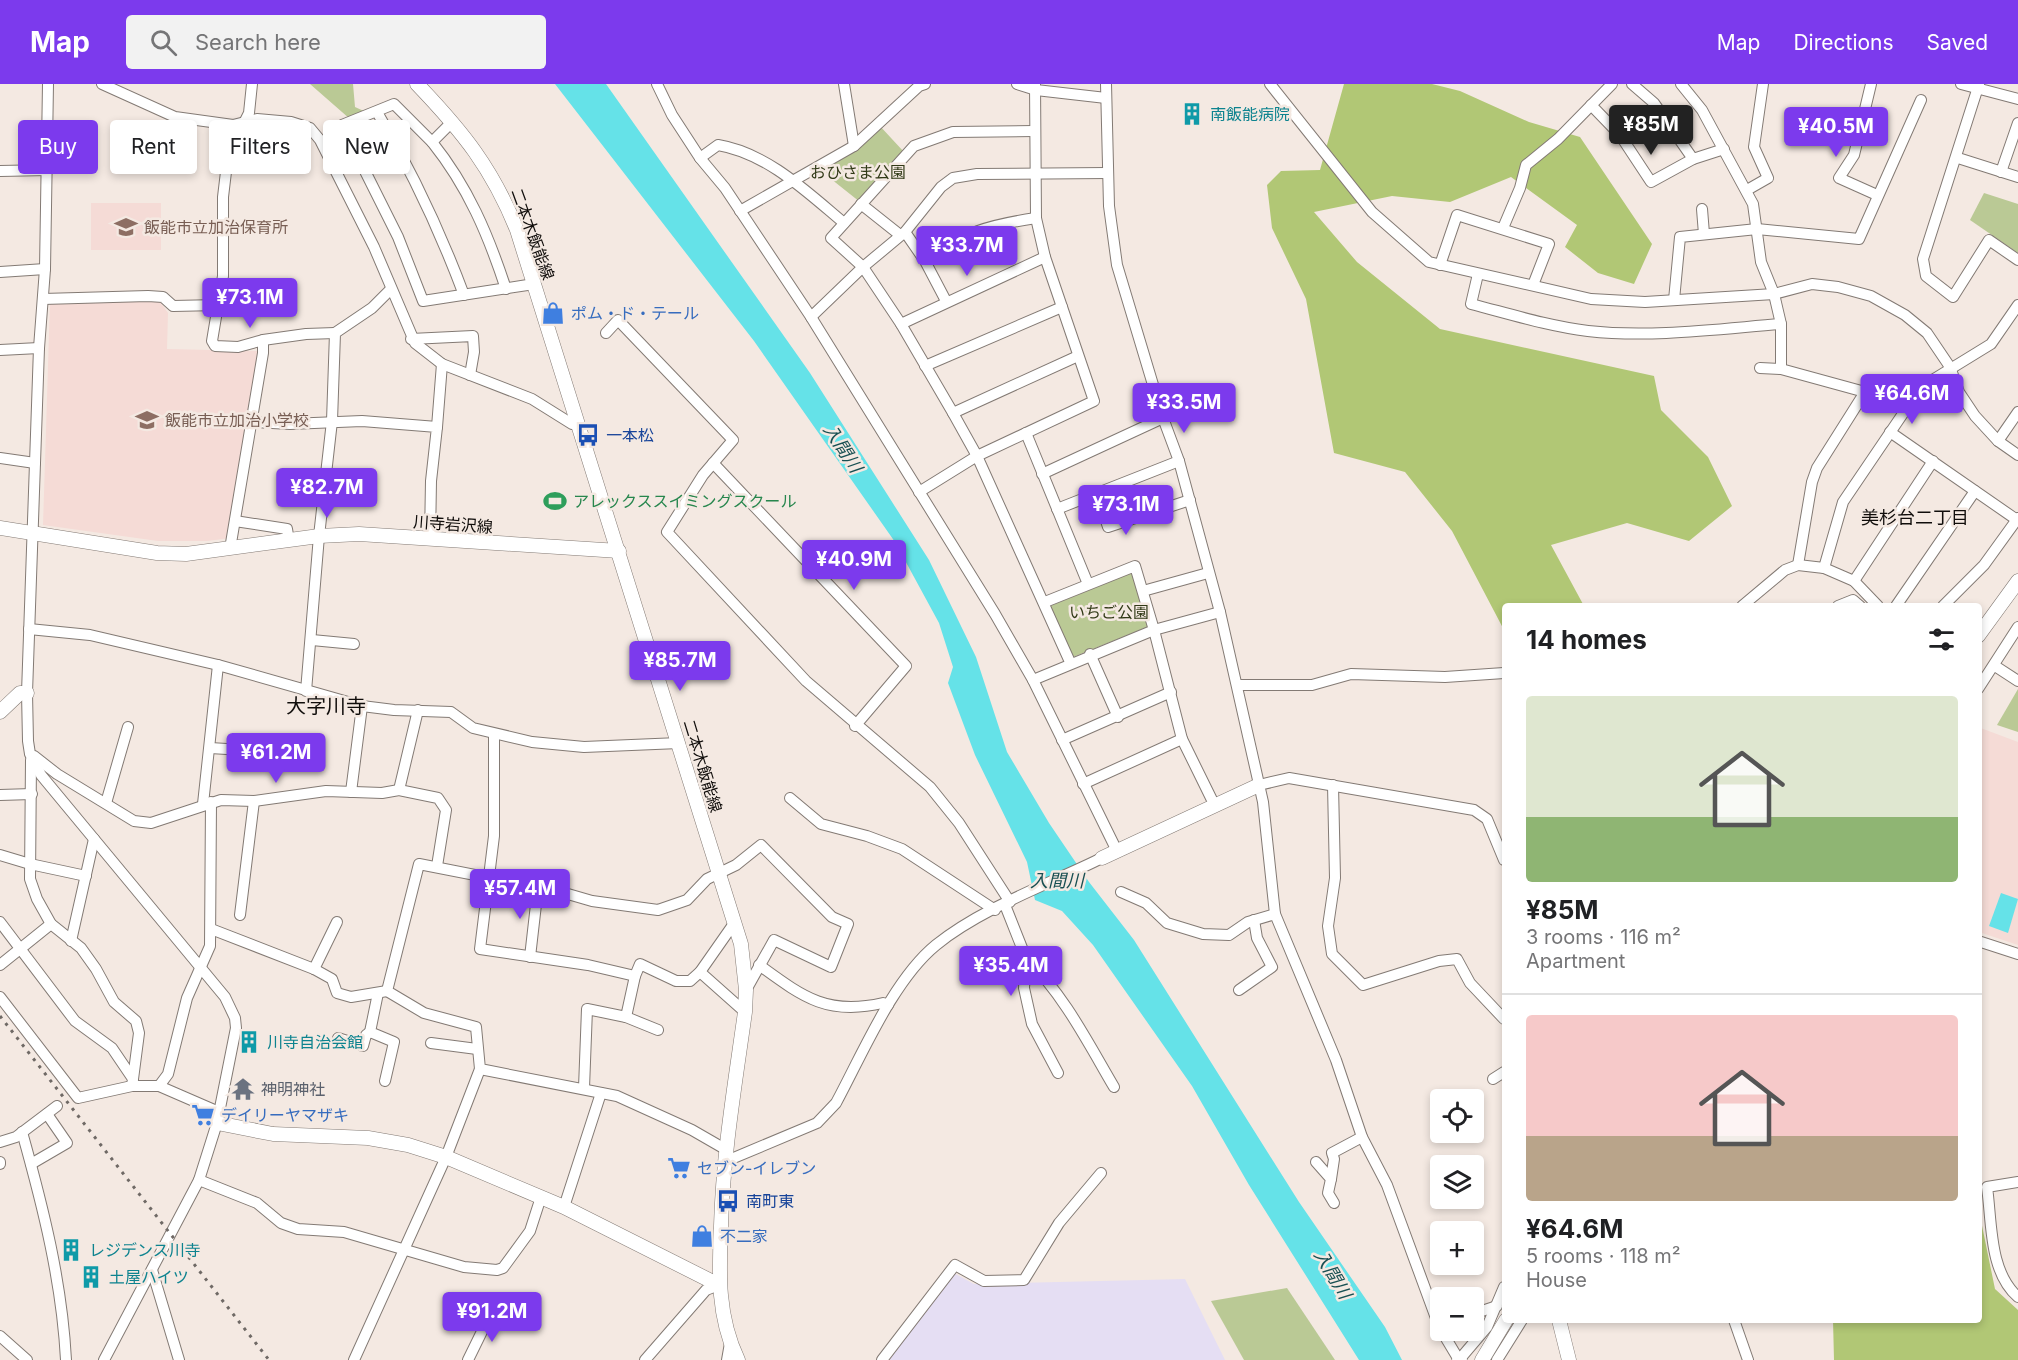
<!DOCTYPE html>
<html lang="en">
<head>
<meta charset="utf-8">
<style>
  :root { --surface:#fff; --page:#f2f2f2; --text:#202124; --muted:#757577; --line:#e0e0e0; --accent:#7c3aed }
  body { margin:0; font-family:Inter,"Noto Sans JP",sans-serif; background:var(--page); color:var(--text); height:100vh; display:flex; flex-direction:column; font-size:22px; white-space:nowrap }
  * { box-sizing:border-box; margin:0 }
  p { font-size:20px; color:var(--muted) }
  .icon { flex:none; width:33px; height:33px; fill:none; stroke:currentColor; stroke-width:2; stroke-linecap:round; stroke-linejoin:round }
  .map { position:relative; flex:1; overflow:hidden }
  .details { position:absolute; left:1502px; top:519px; width:480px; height:720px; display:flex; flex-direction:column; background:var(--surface); border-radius:6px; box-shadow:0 3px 9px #0003 }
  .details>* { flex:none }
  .banner { position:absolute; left:18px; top:36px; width:570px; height:54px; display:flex; gap:12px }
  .tools { position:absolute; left:1430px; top:1005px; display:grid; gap:12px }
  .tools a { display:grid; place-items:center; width:54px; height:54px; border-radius:6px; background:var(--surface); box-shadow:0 3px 9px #0003; font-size:30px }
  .price { position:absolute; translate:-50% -51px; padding:0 14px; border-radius:6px; background:var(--accent); color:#fff; font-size:20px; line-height:39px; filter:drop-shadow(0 2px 3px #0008) }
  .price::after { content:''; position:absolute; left:50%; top:36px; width:18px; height:14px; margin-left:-9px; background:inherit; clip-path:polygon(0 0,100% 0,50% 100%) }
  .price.active { background:#222; color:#fff }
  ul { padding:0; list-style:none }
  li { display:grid; align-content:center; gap:12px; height:318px; padding:0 24px }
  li+li { border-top:2px solid var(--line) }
  li span { display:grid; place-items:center; height:186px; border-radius:6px; color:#555 }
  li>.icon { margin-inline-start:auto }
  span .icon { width:108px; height:108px; fill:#fffc; stroke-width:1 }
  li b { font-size:26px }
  h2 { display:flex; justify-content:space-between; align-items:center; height:72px; padding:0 24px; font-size:26px }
  .chip { padding:0 21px; border-radius:6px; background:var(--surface); box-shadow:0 3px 9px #0003; font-size:21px; line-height:54px }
  .chip.active { background:var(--accent); color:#fff }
  header { display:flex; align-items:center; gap:36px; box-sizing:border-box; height:84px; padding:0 30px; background:var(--accent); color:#fff }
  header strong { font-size:28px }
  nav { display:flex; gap:33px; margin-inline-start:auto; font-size:21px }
  .search { width:420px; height:54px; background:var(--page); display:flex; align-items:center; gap:15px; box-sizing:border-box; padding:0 21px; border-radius:6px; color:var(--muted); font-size:22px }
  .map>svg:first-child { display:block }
</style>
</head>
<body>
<header>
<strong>Map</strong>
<div class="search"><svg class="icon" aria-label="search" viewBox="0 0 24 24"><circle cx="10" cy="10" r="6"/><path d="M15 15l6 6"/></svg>Search here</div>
<nav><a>Map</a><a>Directions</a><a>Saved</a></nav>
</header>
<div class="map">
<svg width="2018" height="1276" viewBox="0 0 2018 1276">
  <rect width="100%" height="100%" fill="#f4e9e2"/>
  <!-- industrial -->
  <path fill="#e5def3" d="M950,1187L974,1200L1185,1195L1225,1276H884Z"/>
  <!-- education -->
  <g fill="#f5dbd6">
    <rect x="91" y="119" width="70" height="47"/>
    <path d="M159,216L168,229L167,265L258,267L231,454L207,457H158L43,441L50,218Z"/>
    <path d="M1978,643L2018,658V861L1979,848Z"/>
  </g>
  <!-- green -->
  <g fill="#bac995">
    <path d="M310,0H353L355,23L366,28L350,35Z"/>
    <path d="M879,41L904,68L860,118L821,87L853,65Z"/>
    <path d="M1984,109L2018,120V169L1970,136Z"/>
    <path d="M1134,488L1150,542L1073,573L1050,522Z"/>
    <path d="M2018,605V648L1997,641Z"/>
    <path d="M1287,1204L1335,1276H1244L1211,1217Z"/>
  </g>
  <!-- forest -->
  <g fill="#b1c775">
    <path d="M1344,0H1432L1460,7L1529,38L1580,53L1652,160L1634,200L1598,189L1565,163L1577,141L1511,93L1450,118L1392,112L1314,128L1357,178L1440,245L1654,292L1661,326L1708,373L1732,422L1689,457L1627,439L1551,461L1584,522H1504V546L1452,447L1405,388L1334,369L1306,215L1272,144L1267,101L1281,87L1320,86Z"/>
    <path d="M1979,1127L1995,1205L2018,1226V1276H1834L1833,1236H1978Z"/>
  </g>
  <!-- water -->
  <g fill="#65e2e8">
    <path d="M555,0H606L810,289L929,476L976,573L1007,668L1049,739L1089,798L1134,856L1299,1118L1385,1243L1402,1276H1359L1249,1101L1192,1002L1093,861L1062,827L1035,816L1027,778L975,671L948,599L953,583L939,539L895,458L754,257Z"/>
    <path d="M2001,809L2018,815L2008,849L1989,842Z"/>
  </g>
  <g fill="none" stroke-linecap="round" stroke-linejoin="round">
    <!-- street casing -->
    <g stroke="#837a74" stroke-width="12">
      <g id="street">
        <path d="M48,0L45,185L39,264L27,609L28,657L30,670L41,691L225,913L235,934L236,944L217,1039L199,1096L104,1276"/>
        <path d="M102,0L175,33L233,41L257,35L291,38L310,44L320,56L374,163L415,259L442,280L532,315L572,340H578"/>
        <path d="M657,0L672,31L700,74L725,104L811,233L995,530L1033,596L1117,767"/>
        <path d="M844,0L854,62"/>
        <path d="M1017,0L1036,6L1106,14"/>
        <path d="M1106,0L1109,122L1117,181L1163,334L1179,377L1220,528L1263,718L1275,830L1336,976L1362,1053L1387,1101L1440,1245"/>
        <path d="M1270,0L1372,128L1429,178L1591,215L1645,218L1774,210L1812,200L1838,203L1871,212L1905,231L1927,249L1950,283L1959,308L1975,332L1998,357L2018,371"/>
        <path d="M1632,0L1654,19L1693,75"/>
        <path d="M1681,0L1702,26L1753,120L1761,178L1774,210L1781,240V285L1760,284"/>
        <path d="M1871,0L1854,71L1839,94L1877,111"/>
        <path d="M1961,0L2018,15"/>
        <path d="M1979,0L1923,175L1926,192L1953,213L1989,156L2018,176"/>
        <path d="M1591,21L1620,51L1651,98L1693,75L1724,65"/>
        <path d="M377,28C412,87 440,147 464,211"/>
        <path d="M452,38L432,58L394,20L342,41L398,153L423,217L534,200"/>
        <path d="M1034,47L953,48L914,62L831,154L863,183L901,240L953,329L977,372L1070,578"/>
        <path d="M432,58C468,103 488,150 506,205"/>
        <path d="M700,74L718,61C767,69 807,108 844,139"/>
        <path d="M1958,74L2018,93"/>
        <path d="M0,87L48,86"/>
        <path d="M2001,88L2018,39"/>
        <path d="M1747,106L1768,94L1754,63L1763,0"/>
        <path d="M861,120L900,151"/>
        <path d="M1702,125L1704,150"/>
        <path d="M740,127L854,62L919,2L925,0"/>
        <path d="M1503,144L1520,104L1526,81L1558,55L1612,0"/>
        <path d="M905,148L925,177L946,217"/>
        <path d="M925,177C964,148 989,141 1036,134"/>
        <path d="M1440,181L1457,131L1549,160L1533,201"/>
        <path d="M0,188L45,185"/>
        <path d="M1478,190L1471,220C1510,230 1548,242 1588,247C1651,254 1718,245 1781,240"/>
        <path d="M43,215L148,212L163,213L173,222L218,221L212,257L215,262L238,263L263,256V269L230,465"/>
        <path d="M1674,216L1680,153L1757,145L1859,155L1921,16"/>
        <path d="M218,221L223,192V113L228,71L249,29L252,0"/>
        <path d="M811,233L863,183L905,148L941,103L953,94L977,90L1107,89"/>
        <path d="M901,240L1045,173"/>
        <path d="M606,249L618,236L733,356L703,391L667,448L806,597L930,703L959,739L1010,818"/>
        <path d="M411,255L473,252L474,268L470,291"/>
        <path d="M263,256L306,250L335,249"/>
        <path d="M0,266L39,264"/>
        <path d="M925,282L1062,223"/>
        <path d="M1781,285L1865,308L1817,384L1812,398L1798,481"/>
        <path d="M953,329L1078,272"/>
        <path d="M252,338L290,340L362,337L437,343L431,397L430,455"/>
        <path d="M437,343L442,280"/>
        <path d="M1890,348L2017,436"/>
        <path d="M1026,349L1088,500"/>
        <path d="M1998,357L2018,328"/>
        <path d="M0,374L35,379"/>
        <path d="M713,379L906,582L855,642"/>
        <path d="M1042,390L1163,334"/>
        <path d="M919,408L977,372L1094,317L1045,173L1036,134L1035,0"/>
        <path d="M1097,409L1108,443L1190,416"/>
        <path d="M1057,425L1179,377"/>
        <path d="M235,437L287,445L289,457"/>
        <path d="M1824,484L1843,418L1921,303L1991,260L2018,221"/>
        <path d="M1854,497L1933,377"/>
        <path d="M1143,507L1208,489"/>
        <path d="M1045,518L1135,482L1154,546L1220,528"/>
        <path d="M1742,522L1785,486L1798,481L1824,484L1854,497L1878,522"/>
        <path d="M1838,522L1853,516L1860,522"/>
        <path d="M1896,522L1975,407"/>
        <path d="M1943,522L1984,481L2018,434"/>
        <path d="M29,545L90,551L218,581"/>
        <path d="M312,556L354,560"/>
        <path d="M1090,570L1118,633"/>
        <path d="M1995,582L2018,597"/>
        <path d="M1033,596L1154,546L1182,655L1214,720"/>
        <path d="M1238,601H1312L1351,590L1445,593L1504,589"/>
        <path d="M1978,605L2018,543"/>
        <path d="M306,607L319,452L332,337L335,249L372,224L391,205"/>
        <path d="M494,650V752L480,865L588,881L635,892"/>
        <path d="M1062,656L1171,608"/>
        <path d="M210,664L278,668"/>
        <path d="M34,672L57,690L134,737L151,739L221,716L254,717L326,707L382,709L399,706L438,714L446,726L437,782"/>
        <path d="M31,676L30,795L37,815L51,840L81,864L96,885L114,918L136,937L139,949L133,995"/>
        <path d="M1083,700L1182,655"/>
        <path d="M1259,701L1289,694L1474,726L1487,735L1504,776"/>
        <path d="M1333,701L1335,794L1328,842L1332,870L1363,901L1439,877L1457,875L1470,899L1504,935"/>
        <path d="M399,706L418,626"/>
        <path d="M351,708L362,622"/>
        <path d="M0,711L32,710"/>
        <path d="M790,714L821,740L867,752L902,765L995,826"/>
        <path d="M211,718L210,862L187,914L168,990L159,1002L219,1028"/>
        <path d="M106,719L128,643"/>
        <path d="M203,720L218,581L362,622L394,626L451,628L473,644L532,658L584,663L679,659"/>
        <path d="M0,771L30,780L86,792"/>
        <path d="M1121,808L1146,819L1167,839L1203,850L1229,851L1248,838L1275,830"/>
        <path d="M1005,821L1026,874L1024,904L1032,940L1058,989"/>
        <path d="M240,831L254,717"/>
        <path d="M0,838L75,937L112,964L133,995L132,1002"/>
        <path d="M211,845L314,885L332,895L337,909L351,913L387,907"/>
        <path d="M71,857L94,755"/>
        <path d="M1978,857L2018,870"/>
        <path d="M530,873L538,803"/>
        <path d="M1026,874C1064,911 1087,957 1114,1003"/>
        <path d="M0,881L51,840"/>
        <path d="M759,881C803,913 827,932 883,919L888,921"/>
        <path d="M314,885L337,838"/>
        <path d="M700,888L745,928"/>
        <path d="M1239,906L1272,883L1257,854L1254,836"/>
        <path d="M378,909L370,948L394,958L385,997"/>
        <path d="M0,913L78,1014L132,1002H159"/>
        <path d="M626,933L658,946"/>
        <path d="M338,954L363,962L366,951L370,948"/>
        <path d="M431,959L477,965"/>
        <path d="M1493,995L1504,988"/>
        <path d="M584,1004L587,925L626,933L635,892L640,880L676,897H690L700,888L735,838"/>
        <path d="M22,1048C43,1123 62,1198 66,1276"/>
        <path d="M0,1058L16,1053L57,1022"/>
        <path d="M725,1065L692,1046L617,1012L480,985L476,943L424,929L387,907L419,780L561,808L592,817L658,826L687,816L707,795L736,781L761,761L832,833L848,840L831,883L774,856L746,906"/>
        <path d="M0,1078V1080"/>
        <path d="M724,1078L817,1039L836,1019C862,971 893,896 936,861C982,824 1049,800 1102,774"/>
        <path d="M1316,1078L1331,1095L1328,1109L1334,1119"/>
        <path d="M31,1080L67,1059L47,1030"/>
        <path d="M1331,1095L1334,1075L1332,1069L1362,1053"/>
        <path d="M199,1096L257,1119L281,1139L298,1145L344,1148L464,1183L497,1186L503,1184L530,1147L541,1113"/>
        <path d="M2018,1098L1987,1103C1992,1139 1989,1188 2018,1213"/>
        <path d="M564,1123L601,1009"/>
        <path d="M152,1186L179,1276"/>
        <path d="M1473,1230L1497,1222"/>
        <path d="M1734,1236L1748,1276"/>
        <path d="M1441,1246L1459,1276L1487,1243L1504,1203"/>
        <path d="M0,1252L27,1276"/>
        <path d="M354,1276L446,1073L480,985"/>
        <path d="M468,1276L491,1229"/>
        <path d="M645,1276L706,1206L719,1201"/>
        <path d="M727,1276L730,1259"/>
        <path d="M882,1276L955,1181L984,1197L1024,1196L1059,1139L1101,1089"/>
        <path d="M1497,1276L1522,1236"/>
      </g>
    </g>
    <!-- secondary casing -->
    <g stroke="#837a74" stroke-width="15">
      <g id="secondary">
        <path d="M417,0C463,48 492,84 517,146L741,860L746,906L745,928C735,1000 723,1070 721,1142C719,1189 717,1232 738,1276"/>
        <path d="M0,444L157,469L186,470L319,452L359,450L619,467"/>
        <path d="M1978,552L2018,497"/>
        <path d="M0,628L20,609H27"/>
        <path d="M1102,774L1259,701"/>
        <path d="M217,1039L273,1050L368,1054L408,1061L446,1073L564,1123L719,1201"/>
        <path d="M1559,1236L1569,1276"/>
        <path d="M1459,1276H1460"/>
        <path d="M1482,1276L1506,1236"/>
      </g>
    </g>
    <!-- street -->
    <use href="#street" stroke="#fff" stroke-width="10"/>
    <!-- secondary -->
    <use href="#secondary" stroke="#fff" stroke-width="14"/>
    <!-- rail -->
    <path stroke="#6f6965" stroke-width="3" stroke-dasharray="3 6" stroke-linecap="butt" d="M0,932L269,1276"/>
  </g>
  <!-- icons -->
  <defs>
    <g id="building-bare" transform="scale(1.8)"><path d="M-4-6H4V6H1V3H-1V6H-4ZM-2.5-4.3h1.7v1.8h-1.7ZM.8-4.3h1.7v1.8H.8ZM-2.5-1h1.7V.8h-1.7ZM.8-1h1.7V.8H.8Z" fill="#0f9aa8" stroke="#f4e9e2" stroke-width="2.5" paint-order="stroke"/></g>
    <g id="school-bare" transform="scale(1.8)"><path d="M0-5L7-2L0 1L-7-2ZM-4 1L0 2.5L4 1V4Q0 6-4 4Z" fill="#8d6e63" stroke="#f4e9e2" stroke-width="2.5" paint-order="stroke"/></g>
    <g id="shop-bare" transform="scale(1.8)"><path d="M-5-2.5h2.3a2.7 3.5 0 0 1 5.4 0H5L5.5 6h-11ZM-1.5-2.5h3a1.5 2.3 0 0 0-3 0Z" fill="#3f7fe0" stroke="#f4e9e2" stroke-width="2.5" paint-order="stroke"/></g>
    <g id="bus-bare" transform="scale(1.8)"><path d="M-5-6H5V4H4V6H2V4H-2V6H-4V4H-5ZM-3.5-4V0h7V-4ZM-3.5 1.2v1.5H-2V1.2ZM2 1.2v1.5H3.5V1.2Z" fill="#1a4fb4" stroke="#f4e9e2" stroke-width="2.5" paint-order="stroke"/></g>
    <g id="stadium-bare" transform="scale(1.8)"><path d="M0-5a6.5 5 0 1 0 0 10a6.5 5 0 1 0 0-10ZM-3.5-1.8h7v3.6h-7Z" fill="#2e9e5b" stroke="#f4e9e2" stroke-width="2.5" paint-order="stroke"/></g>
    <g id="temple-bare" transform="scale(1.8)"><path d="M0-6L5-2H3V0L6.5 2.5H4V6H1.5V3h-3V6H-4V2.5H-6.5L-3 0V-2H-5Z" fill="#6b7280" stroke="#f4e9e2" stroke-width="2.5" paint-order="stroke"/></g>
    <g id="supermarket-bare" transform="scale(1.8)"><path d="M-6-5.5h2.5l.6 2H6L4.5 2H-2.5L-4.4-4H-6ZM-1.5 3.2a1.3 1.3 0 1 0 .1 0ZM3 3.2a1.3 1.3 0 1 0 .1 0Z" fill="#3f7fe0" stroke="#f4e9e2" stroke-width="2.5" paint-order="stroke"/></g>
  </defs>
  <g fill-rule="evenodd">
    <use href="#building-bare" x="1192" y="30"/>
    <use href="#school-bare" x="126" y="143"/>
    <use href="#shop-bare" x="553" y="229"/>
    <use href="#school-bare" x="147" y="336"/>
    <use href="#bus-bare" x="588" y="351"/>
    <use href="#stadium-bare" x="555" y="417"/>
    <use href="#building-bare" x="249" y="958"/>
    <use href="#temple-bare" x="243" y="1005"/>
    <use href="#supermarket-bare" x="203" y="1031"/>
    <use href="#supermarket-bare" x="679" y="1084"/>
    <use href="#bus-bare" x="728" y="1117"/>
    <use href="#shop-bare" x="702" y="1152"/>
    <use href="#building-bare" x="71" y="1166"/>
    <use href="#building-bare" x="91" y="1193"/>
  </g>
  <g text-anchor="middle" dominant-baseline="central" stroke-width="5" stroke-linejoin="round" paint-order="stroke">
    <!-- culture labels -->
    <g font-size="16" fill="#0d838f" stroke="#f4e9e2" text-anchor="start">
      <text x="1210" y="30">南飯能病院</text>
      <text x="267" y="958">川寺自治会館</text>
      <text x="89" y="1166">レジデンス川寺</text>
      <text x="109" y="1193">土屋ハイツ</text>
    </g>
    <!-- park labels -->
    <g font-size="16" fill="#313a17" stroke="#f4e9e2">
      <text x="858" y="88">おひさま公園</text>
      <text x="1109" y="528">いちご公園</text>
    </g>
    <!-- education labels -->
    <g font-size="16" fill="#785e54" stroke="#f4e9e2" text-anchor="start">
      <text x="144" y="143">飯能市立加治保育所</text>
      <text x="165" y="336">飯能市立加治小学校</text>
    </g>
    <!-- street labels -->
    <g font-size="16" fill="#100d0b" stroke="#f4e9e2">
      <text transform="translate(533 150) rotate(70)">二本木飯能線</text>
      <text transform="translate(453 440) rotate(4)">川寺岩沢線</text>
      <text transform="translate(703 682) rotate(73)">二本木飯能線</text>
    </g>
    <!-- shop labels -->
    <g font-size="16" fill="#366cbe" stroke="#f4e9e2" text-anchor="start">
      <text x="571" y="229">ポム・ド・テール</text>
      <text x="221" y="1031">デイリーヤマザキ</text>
      <text x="697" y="1084">セブン-イレブン</text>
      <text x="720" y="1152">不二家</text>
    </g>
    <!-- transit labels -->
    <g font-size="16" fill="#164399" stroke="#f4e9e2" text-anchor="start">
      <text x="606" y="351">一本松</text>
      <text x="746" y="1117">南町東</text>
    </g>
    <!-- leisure labels -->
    <g font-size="16" fill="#27864d" stroke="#f4e9e2" text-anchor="start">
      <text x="573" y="417">アレックススイミングスクール</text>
    </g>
    <!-- worship labels -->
    <g font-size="16" fill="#5b616d" stroke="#f4e9e2" text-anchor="start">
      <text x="261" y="1005">神明神社</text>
    </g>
    <!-- water labels -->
    <g font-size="18" font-style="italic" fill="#184f52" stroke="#f4e9e2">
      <text transform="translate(843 364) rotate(57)">入間川</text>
      <text x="1057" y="796">入間川</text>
      <text transform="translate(1333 1190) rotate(59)">入間川</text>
    </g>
    <!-- neighbourhood labels -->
    <g font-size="18" fill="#100d0b" stroke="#f4e9e2">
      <text x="1915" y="433">美杉台二丁目</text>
    </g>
    <!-- quarter labels -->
    <g font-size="20" fill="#100d0b" stroke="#f4e9e2">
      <text x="326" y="622">大字川寺</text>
    </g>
  </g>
</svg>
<div class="tools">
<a><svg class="icon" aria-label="locate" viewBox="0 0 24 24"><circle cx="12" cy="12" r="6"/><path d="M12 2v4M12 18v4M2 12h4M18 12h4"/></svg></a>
<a><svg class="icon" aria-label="layers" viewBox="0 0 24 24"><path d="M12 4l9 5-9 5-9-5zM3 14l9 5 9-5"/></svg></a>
<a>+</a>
<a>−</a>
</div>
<b class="price active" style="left:1651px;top:72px">¥85M</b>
<b class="price" style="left:1836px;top:74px">¥40.5M</b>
<b class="price" style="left:967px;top:193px">¥33.7M</b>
<b class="price" style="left:250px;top:245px">¥73.1M</b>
<b class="price" style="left:1912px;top:341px">¥64.6M</b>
<b class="price" style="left:1184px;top:350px">¥33.5M</b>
<b class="price" style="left:327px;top:435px">¥82.7M</b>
<b class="price" style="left:1126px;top:452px">¥73.1M</b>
<b class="price" style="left:854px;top:507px">¥40.9M</b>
<b class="price" style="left:680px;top:608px">¥85.7M</b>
<b class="price" style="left:276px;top:700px">¥61.2M</b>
<b class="price" style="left:520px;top:836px">¥57.4M</b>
<b class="price" style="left:1011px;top:913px">¥35.4M</b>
<b class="price" style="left:492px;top:1259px">¥91.2M</b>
<div class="banner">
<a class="chip active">Buy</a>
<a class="chip">Rent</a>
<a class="chip">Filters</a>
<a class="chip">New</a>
</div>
<section class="details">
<h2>14 homes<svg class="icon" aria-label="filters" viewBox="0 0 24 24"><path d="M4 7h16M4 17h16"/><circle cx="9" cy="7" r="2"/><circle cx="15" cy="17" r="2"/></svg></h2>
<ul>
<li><span style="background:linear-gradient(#dfe7d0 65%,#8fb573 0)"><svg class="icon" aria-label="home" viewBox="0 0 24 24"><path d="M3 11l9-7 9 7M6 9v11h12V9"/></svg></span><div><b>¥85M</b><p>3 rooms · 116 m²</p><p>Apartment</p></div></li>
<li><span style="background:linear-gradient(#f6c9c9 65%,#b9a48a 0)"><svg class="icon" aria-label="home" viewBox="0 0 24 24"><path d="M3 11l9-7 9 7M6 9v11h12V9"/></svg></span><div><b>¥64.6M</b><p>5 rooms · 118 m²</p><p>House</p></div></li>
</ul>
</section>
</div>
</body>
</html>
